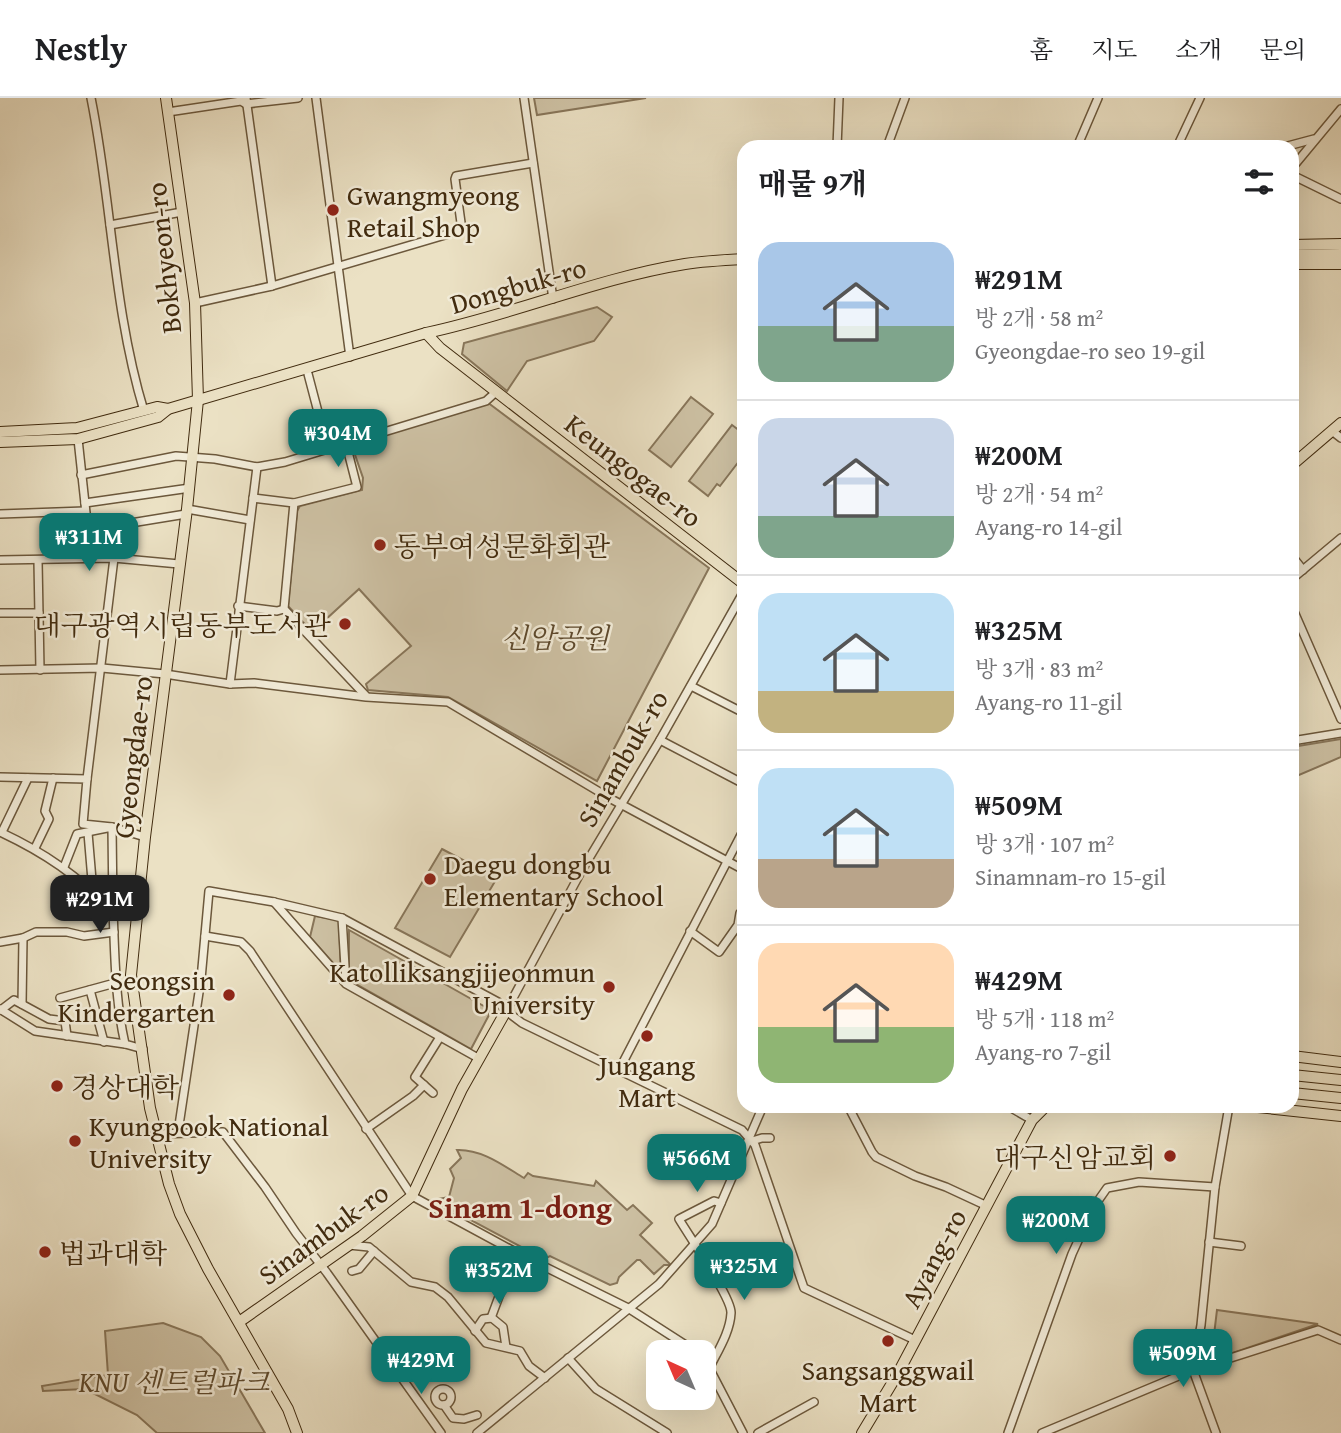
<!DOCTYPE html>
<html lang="ko">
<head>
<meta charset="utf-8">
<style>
  :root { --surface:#fff; --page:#f2f2f2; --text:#202124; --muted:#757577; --line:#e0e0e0; --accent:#0f766e }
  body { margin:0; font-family:"Gentium Book Plus","Noto Serif KR",serif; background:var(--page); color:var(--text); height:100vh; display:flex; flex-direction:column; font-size:26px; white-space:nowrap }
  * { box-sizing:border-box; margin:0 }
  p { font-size:23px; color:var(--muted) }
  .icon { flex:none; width:38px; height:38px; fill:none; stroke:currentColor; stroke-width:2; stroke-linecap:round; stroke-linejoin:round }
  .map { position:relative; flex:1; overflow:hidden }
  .side { position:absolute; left:737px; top:42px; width:562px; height:973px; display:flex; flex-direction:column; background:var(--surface); border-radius:21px; box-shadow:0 7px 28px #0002 }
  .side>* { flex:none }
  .needle { width:46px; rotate:316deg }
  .controls { position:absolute; left:646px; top:1242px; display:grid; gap:14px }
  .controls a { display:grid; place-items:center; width:70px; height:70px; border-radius:14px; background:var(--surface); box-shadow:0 7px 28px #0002; font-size:35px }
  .price { position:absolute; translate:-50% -60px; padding:0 16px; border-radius:14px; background:var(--accent); color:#fff; font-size:23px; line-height:46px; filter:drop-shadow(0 2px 4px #0008) }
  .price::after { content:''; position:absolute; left:50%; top:42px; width:21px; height:16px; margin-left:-10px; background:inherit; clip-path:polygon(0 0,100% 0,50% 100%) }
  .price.selected { background:#222; color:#fff }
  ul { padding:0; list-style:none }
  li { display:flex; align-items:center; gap:21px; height:175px; padding:0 21px }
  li+li { border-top:2px solid var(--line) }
  li span { display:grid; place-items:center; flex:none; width:196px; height:140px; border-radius:21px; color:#555 }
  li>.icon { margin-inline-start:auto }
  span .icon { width:84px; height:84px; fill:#fffc; stroke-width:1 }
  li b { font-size:30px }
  h2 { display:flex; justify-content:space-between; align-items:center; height:84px; padding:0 21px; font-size:30px }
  header { display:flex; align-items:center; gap:42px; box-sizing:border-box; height:98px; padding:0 35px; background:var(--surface); border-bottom:2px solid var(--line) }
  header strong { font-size:33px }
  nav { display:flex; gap:38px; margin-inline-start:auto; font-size:24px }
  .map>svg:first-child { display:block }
</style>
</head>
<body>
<header>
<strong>Nestly</strong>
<nav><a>홈</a><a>지도</a><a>소개</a><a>문의</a></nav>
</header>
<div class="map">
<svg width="1341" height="1335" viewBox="0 0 1341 1335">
  <rect width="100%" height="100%" fill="#ebe1c4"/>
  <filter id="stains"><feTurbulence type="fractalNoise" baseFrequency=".00286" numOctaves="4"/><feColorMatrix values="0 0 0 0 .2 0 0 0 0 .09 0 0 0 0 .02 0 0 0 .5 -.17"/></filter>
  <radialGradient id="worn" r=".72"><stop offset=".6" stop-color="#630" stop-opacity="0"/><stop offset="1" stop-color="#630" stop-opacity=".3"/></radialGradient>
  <!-- green -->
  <g fill="#cec2a5" stroke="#88765a" stroke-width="2">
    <path d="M534,0H646L537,17Z"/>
    <path d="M597,209L612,219L594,243L527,263L507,293L462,256L464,245Z"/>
    <path d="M691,299L713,316L671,369L649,352Z"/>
    <path d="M487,304L709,470L597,683L448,599L368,592L366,586L411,548L359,491L312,534L288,508L297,413L300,408L362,392L363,380L352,348L407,327Z"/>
    <path d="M732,327L744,336L743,358L720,388L717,386L708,398L689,383Z"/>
    <path d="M1341,641V659L1292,680V649Z"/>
    <path d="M442,751L497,780L450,859L395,830Z"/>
    <path d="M315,818L339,822L341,874L310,839Z"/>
    <path d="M349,832L489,911V917L471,951L349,882Z"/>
    <path d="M457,1052C482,1051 504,1068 524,1080L528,1075L533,1078L594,1088L596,1083L627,1112L633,1107L652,1125L640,1137L671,1167H664L654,1176L640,1162H637L619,1179L617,1185L610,1187L550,1158L544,1161L433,1102L449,1099L454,1080L450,1071L461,1060Z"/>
    <path d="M1217,1212L1318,1226L1218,1260L1212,1254Z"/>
    <path d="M163,1225L201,1239L220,1258L265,1335H157L137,1317L85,1291L43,1293L42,1288L108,1277L105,1233Z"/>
  </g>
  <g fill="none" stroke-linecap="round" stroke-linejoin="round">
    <!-- minor casing -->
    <g stroke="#6c583c" stroke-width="10">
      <g id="minor">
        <path d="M91,0C112,104 113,211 144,313"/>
        <path d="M246,0L272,188"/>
        <path d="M316,0L350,259"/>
        <path d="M524,0L553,201"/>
        <path d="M168,14L241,3L246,6L298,0"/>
        <path d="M837,49L839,0"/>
        <path d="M887,49L905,0"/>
        <path d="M1077,49L1098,0"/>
        <path d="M1177,49L1200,0"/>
        <path d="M1240,49H1261"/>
        <path d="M1284,49L1314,41"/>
        <path d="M1292,70L1341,11"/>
        <path d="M1292,77L1341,101"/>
        <path d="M110,127L182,114"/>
        <path d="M195,205L272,188L462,132L455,81L456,78L533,65"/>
        <path d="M307,272L328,352"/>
        <path d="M1332,333L1341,340"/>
        <path d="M78,341L91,461"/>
        <path d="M346,346L357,389L294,405L284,511L366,598"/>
        <path d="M81,377L176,358L215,361L257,369L285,364L486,303L496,294"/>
        <path d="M253,400L294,405"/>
        <path d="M85,405L190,390"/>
        <path d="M187,411L250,422"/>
        <path d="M0,416L85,413"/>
        <path d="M88,432L186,416"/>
        <path d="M1292,458L1303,472"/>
        <path d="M0,462L114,460L179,466"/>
        <path d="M38,463L40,572"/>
        <path d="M1292,481L1341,440"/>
        <path d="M238,508L277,513L284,511"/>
        <path d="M1292,509L1341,621"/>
        <path d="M0,515H39"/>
        <path d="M0,572L102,570L165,576L230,586L254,585L366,599L448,604L613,702L744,772"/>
        <path d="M230,586L257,369"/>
        <path d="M691,588L744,615"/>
        <path d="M660,642L744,686"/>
        <path d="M1292,643L1341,635"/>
        <path d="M0,679L87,681L83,726L112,729L145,739"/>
        <path d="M87,681L114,460"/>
        <path d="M0,734C47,756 76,777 113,813C115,858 115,902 125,946L143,951"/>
        <path d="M2,734L28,680"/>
        <path d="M88,735L93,794"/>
        <path d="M35,750L49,721L45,713L53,680"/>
        <path d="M64,769L77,736L112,729L113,813"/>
        <path d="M274,804L346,886L478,960"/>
        <path d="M342,820L346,885"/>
        <path d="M690,833L719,854L738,827L740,815"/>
        <path d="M205,838L241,844L250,853L412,1098L519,1156L628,1210L698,1255"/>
        <path d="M0,844L23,840L36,834H67L84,838L114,834"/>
        <path d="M90,892L104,944"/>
        <path d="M60,900L115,885"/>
        <path d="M22,906L23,840"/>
        <path d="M0,911L35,933L125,946"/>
        <path d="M1,912L14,902L49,921L65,923L67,938"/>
        <path d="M506,913L582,772L660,642L744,493"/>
        <path d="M619,972L744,731"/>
        <path d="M433,995L415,979L440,939"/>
        <path d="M848,1008L872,1054L876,1059L915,1078L946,1089L987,1108"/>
        <path d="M1008,1008L1032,1022"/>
        <path d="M366,1031L413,998L424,987"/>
        <path d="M178,1034L201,881L209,793L274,804L342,820L498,904L506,913L522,925L742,1032L755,1047L804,1190L915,1242"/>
        <path d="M157,1036L223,1034L265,1089L296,1135L327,1175L441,1335"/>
        <path d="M752,1043L762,1040H770"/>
        <path d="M1209,1144L1241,1148"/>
        <path d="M349,1147L369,1149L411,1184L435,1189L448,1199L486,1245L520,1253L529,1268L545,1280"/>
        <path d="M352,1173L359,1171L374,1153"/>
        <path d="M491,1220L501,1193L519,1156"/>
        <path d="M475,1233L483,1221L492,1220L503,1229L506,1249"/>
        <path d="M568,1260L596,1291L667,1335"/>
        <path d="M704,1260L743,1335"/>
        <path d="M709,1271C717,1254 730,1235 731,1215C732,1200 689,1138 679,1121L714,1103L721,1105"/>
        <circle cx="443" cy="1299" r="8"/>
        <path d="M444,1307L453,1320L464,1321L477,1317"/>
        <path d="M477,1335L659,1186L712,1126L763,1008"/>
        <path d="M758,1335L814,1304"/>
        <path d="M1008,1335L1072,1156L1093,1110L1107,1090L1139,1084L1215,1089"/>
        <path d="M1042,1335L1193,1272L1318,1232L1341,1242"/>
        <path d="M1216,1335L1193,1272L1201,1227L1215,1089L1229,1008"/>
      </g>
    </g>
    <!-- major casing -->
    <g stroke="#412b0f" stroke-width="12">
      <g id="major">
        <path d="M166,0L195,205L198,302L187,411L145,739L131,877L150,1010L169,1086L180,1116L208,1171L288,1311L297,1335"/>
        <path d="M1292,147L1341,146"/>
        <path d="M1292,157L1341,156"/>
        <path d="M1292,166H1341"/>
        <path d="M426,235L440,250L744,486"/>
        <path d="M0,334L77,330L157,309L168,311"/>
        <path d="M0,344L78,341L158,319L168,311L426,235C512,217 598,180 685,166C704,163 724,162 744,161"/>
        <path d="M1292,367L1341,325"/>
        <path d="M1292,958L1341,964"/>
        <path d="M1292,977L1341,982"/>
        <path d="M1292,995L1341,1000"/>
        <path d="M1248,1008L1341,1018"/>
        <path d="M239,1224L362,1138L412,1098L462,991L506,913"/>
        <path d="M862,1335L897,1277L1032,1022L1046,1008"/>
      </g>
    </g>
    <!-- minor -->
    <use href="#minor" stroke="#f2ecd9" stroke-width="7"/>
    <!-- major -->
    <use href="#major" stroke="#ebe1c4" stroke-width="10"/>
  </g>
  <!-- markers -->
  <g fill="#8f2418" stroke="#f2ecd9" stroke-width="2.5">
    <circle cx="333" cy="112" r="7"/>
    <circle cx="380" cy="447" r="7"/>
    <circle cx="345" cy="526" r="7"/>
    <circle cx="430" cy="781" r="7"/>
    <circle cx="609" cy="889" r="7"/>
    <circle cx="229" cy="897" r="7"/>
    <circle cx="647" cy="938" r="7"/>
    <circle cx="57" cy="988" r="7"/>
    <circle cx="75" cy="1043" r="7"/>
    <circle cx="1170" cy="1058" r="7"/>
    <circle cx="45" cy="1154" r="7"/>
    <circle cx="888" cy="1243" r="7"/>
  </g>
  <g text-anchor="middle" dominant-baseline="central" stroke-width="5" stroke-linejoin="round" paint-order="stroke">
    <!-- poi labels -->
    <g font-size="28" fill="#412b0f" stroke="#f2ecd9" text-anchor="start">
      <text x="347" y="96">Gwangmyeong<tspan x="347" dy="32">Retail Shop</tspan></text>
      <text x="394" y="447">동부여성문화회관</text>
      <text x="331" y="526" text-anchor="end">대구광역시립동부도서관</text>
      <text x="444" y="765">Daegu dongbu<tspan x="444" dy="32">Elementary School</tspan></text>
      <text x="595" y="873" text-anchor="end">Katolliksangjijeonmun<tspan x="595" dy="32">University</tspan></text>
      <text x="215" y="881" text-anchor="end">Seongsin<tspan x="215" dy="32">Kindergarten</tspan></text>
      <text x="647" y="966" text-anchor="middle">Jungang<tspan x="647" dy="32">Mart</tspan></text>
      <text x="71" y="988">경상대학</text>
      <text x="89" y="1027">Kyungpook National<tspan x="89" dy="32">University</tspan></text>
      <text x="1156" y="1058" text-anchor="end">대구신암교회</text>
      <text x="59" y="1154">법과대학</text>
      <text x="888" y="1271" text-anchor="middle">Sangsanggwail<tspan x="888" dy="32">Mart</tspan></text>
    </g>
    <!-- street labels -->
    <g font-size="28" fill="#412b0f" stroke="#f2ecd9">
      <text transform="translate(163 160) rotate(-96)">Bokhyeon-ro</text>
      <text transform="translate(518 187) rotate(-16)">Dongbuk-ro</text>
      <text transform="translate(634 372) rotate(38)">Keungogae-ro</text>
      <text transform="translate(132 659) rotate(-83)">Gyeongdae-ro</text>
      <text transform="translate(622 660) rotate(-60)">Sinambuk-ro</text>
      <text transform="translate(323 1135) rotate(-36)">Sinambuk-ro</text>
      <text transform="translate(933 1160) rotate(-62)">Ayang-ro</text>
    </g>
    <!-- park labels -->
    <g font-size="28" font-style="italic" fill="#5d492d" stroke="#f2ecd9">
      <text x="555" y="539">신암공원</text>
      <text x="174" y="1283">KNU 센트럴파크</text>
    </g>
    <!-- neighbourhood labels -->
    <g font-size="30" font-weight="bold" fill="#7a1f14" stroke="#f2ecd9">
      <text x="520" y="1109">Sinam 1-dong</text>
    </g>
  </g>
  <rect width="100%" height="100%" filter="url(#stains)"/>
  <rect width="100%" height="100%" fill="url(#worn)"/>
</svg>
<div class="controls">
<a><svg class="needle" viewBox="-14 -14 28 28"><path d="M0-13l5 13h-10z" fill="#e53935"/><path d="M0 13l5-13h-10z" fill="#757577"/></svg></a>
</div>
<b class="price" style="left:338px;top:371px">₩304M</b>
<b class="price" style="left:89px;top:475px">₩311M</b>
<b class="price selected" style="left:100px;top:837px">₩291M</b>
<b class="price" style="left:697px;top:1096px">₩566M</b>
<b class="price" style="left:1056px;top:1158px">₩200M</b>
<b class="price" style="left:744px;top:1204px">₩325M</b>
<b class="price" style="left:499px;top:1208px">₩352M</b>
<b class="price" style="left:1183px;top:1291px">₩509M</b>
<b class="price" style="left:421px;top:1298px">₩429M</b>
<section class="side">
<h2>매물 9개<svg class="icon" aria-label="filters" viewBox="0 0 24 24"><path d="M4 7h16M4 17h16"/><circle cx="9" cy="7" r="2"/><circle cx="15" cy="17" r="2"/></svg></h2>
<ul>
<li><span style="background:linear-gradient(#a9c7e8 60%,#7fa58c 0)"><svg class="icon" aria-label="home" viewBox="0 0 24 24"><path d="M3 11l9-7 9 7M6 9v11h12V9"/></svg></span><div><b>₩291M</b><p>방 2개 · 58 m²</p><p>Gyeongdae-ro seo 19-gil</p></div></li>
<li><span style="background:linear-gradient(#c9d6e8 70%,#7fa58c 0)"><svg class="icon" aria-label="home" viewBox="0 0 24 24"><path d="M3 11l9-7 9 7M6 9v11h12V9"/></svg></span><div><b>₩200M</b><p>방 2개 · 54 m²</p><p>Ayang-ro 14-gil</p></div></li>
<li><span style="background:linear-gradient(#bfe0f5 70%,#c2b280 0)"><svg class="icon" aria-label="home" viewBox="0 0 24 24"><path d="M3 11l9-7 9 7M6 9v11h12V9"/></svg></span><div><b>₩325M</b><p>방 3개 · 83 m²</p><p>Ayang-ro 11-gil</p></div></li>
<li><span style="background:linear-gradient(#bfe0f5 65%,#b9a48a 0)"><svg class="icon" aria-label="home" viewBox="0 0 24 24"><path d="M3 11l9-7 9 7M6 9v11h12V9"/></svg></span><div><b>₩509M</b><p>방 3개 · 107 m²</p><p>Sinamnam-ro 15-gil</p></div></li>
<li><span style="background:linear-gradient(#ffd9b3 60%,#8fb573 0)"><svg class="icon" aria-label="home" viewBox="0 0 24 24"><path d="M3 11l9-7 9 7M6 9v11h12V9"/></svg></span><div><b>₩429M</b><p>방 5개 · 118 m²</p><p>Ayang-ro 7-gil</p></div></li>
</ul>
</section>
</div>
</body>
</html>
